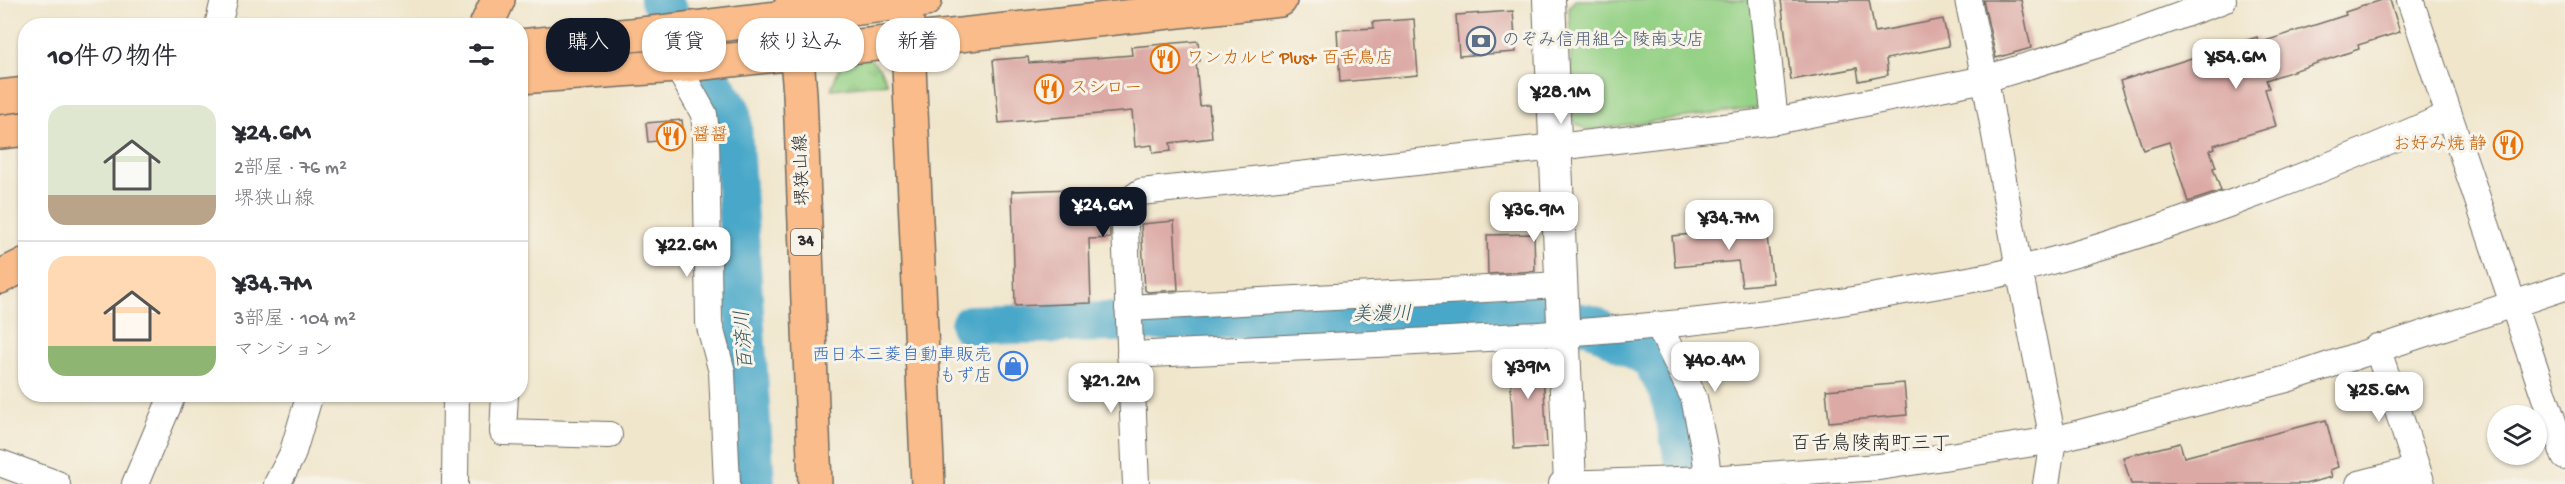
<!DOCTYPE html>
<html lang="ja">
<head>
<meta charset="utf-8">
<style>
  :root { --surface:#fff; --page:#f2f2f3; --text:#2b2b33; --muted:#7c7c81; --line:#e1e1e2; --accent:#111827 }
  body { margin:0; font-family:"Gochi Hand","Klee One",sans-serif; background:var(--page); color:var(--text); height:100vh; display:flex; flex-direction:column; font-size:22px; white-space:nowrap }
  * { box-sizing:border-box; margin:0 }
  p { font-size:20px; color:var(--muted) }
  .icon { flex:none; width:33px; height:33px; fill:none; stroke:currentColor; stroke-width:2; stroke-linecap:round; stroke-linejoin:round }
  .map { position:relative; flex:1; overflow:hidden }
  .drawer { position:absolute; left:18px; top:18px; width:510px; height:384px; display:flex; flex-direction:column; background:var(--surface); border-radius:24px; box-shadow:0 2px 4px #0004 }
  .drawer>* { flex:none }
  .top-card { position:absolute; left:546px; top:18px; width:570px; height:54px; display:flex; gap:12px }
  .tools { position:absolute; left:2487px; top:405px; display:grid; gap:12px }
  .tools a { display:grid; place-items:center; width:60px; height:60px; border-radius:50%; background:var(--surface); box-shadow:0 2px 4px #0004; font-size:30px }
  .price { position:absolute; translate:-50% -51px; padding:0 14px; border-radius:12px; background:#fff; color:#222; font-size:20px; line-height:39px; filter:drop-shadow(0 2px 3px #0008) }
  .price::after { content:''; position:absolute; left:50%; top:36px; width:18px; height:14px; margin-left:-9px; background:inherit; clip-path:polygon(0 0,100% 0,50% 100%) }
  .price.selected { background:var(--accent); color:#fff }
  ul { padding:0; list-style:none }
  li { display:flex; align-items:center; gap:18px; height:150px; padding:0 30px }
  li+li { border-top:2px solid var(--line) }
  li span { display:grid; place-items:center; flex:none; width:168px; height:120px; border-radius:18px; color:#555 }
  li>.icon { margin-inline-start:auto }
  span .icon { width:72px; height:72px; fill:#fffc; stroke-width:1 }
  li b { font-size:26px }
  h2 { display:flex; justify-content:space-between; align-items:center; height:72px; padding:0 30px; font-size:26px }
  .tag { padding:0 21px; border-radius:24px; background:var(--surface); box-shadow:0 2px 4px #0004; font-size:21px; line-height:54px }
  .tag.selected { background:var(--accent); color:#fff }
  .map>svg:first-child { display:block }
</style>
</head>
<body>
<div class="map">
<svg width="2565" height="484" viewBox="0 0 2565 484">
  <defs>
    <pattern id="grass-tufts" width="24" height="20" patternUnits="userSpaceOnUse" patternTransform="scale(1.5)"><rect width="24" height="20" fill="#95d186"/><path d="M3 7l-1-3M5 7V3M7 7l1-3M15 17l-1-3M17 17v-4M19 17l1-3" fill="none" stroke="#7aaa6e"/></pattern>
  </defs>
  <rect width="100%" height="100%" fill="#f7f3e8"/>
  <filter id="ink" filterUnits="userSpaceOnUse"><feTurbulence type="fractalNoise" baseFrequency=".0167" numOctaves="2"/><feDisplacementMap in="SourceGraphic" scale="12" xChannelSelector="R" yChannelSelector="G"/><feConvolveMatrix kernelMatrix="1 2 1 2 8 2 1 2 1" color-interpolation-filters="sRGB"/></filter>
  <filter id="wash" filterUnits="userSpaceOnUse"><feTurbulence type="fractalNoise" baseFrequency=".008" numOctaves="4" result="noise"/><feDisplacementMap in="SourceGraphic" scale="24" xChannelSelector="R" yChannelSelector="G"/><feGaussianBlur stdDeviation="1.35" result="paint"/><feColorMatrix in="noise" values="0 0 0 0 0 0 0 0 0 0 0 0 0 0 0 0 0 1.4 0 .05"/><feComposite in="paint" operator="in"/></filter>
  <g filter="url(#wash)">
    <rect width="100%" height="100%" fill="#f0e6cc"/>
    <!-- grass -->
    <path fill="url(#grass-tufts)" stroke="#607e58" stroke-width="1.5" d="M869,58L880,69L887,83L831,89L842,61Z"/>
    <!-- park -->
    <path fill="#95d186" stroke="#607e58" stroke-width="1.5" d="M1575,0H1753L1764,100L1757,108L1586,130L1573,121L1569,7Z"/>
    <g fill="none" stroke-linecap="round" stroke-linejoin="round">
      <!-- river -->
      <g stroke="#4aa8c9" stroke-width="40">
        <path d="M660,0L731,111L755,484"/>
        <path d="M970,325L1531,313L1592,325L1651,359L1669,391L1690,484"/>
      </g>
    </g>
    <g id="blocks">
      <!-- building -->
      <g fill="#dca9a5">
        <path d="M1781,0H1869L1875,32L1943,19L1949,46L1886,59L1888,75L1859,81L1857,68L1791,80Z"/>
        <path d="M1983,0H2021L2031,48L1996,58Z"/>
        <path d="M2382,0H2390L2400,32L2358,45L2359,49L2266,80L2269,88L2265,89L2276,126L2214,145L2215,148L2210,150L2216,167L2213,168L2221,191L2188,202L2169,142L2143,150L2120,81L2257,37L2259,43L2346,15L2345,12Z"/>
        <path d="M1513,11L1516,52L1459,56L1456,15Z"/>
        <path d="M1414,19L1418,75L1340,82L1337,30L1374,28L1373,22Z"/>
        <path d="M1198,41L1200,61L1196,62L1200,106L1209,105L1212,138L1170,143L1171,151L1153,153L1152,145L1135,147L1132,111L999,123L993,60L1028,57L1029,63L1132,55L1131,47Z"/>
        <path d="M682,120L684,138L648,142L646,123Z"/>
        <path d="M1073,189L1074,212L1109,211L1110,238L1089,239L1091,303L1015,306L1012,191Z"/>
        <path d="M1174,221L1178,290L1148,292L1145,290L1141,224Z"/>
        <path d="M1765,222L1773,283L1742,286L1738,261L1675,267L1672,236L1734,230V226Z"/>
        <path d="M1534,234L1535,271L1488,274L1487,235Z"/>
        <path d="M1542,352L1547,447L1514,449L1509,353Z"/>
        <path d="M1904,383L1907,415L1829,422L1826,390Z"/>
        <path d="M2326,420L2338,467L2330,470L2332,477L2305,484H2131L2123,457L2180,443L2184,457Z"/>
      </g>
    </g>
  </g>
  <g filter="url(#ink)">
    <use href="#blocks" fill-opacity="0" stroke="#706c63" stroke-width="1.5"/>
    <g fill="none" stroke-linecap="round" stroke-linejoin="round">
      <!-- minor casing -->
      <g stroke="#706c63" stroke-width="28">
        <g id="minor">
          <path d="M1762,0L1775,121"/>
          <path d="M1968,0L1985,79L2019,269L2053,440L2046,484"/>
          <path d="M2410,0L2565,457"/>
          <path d="M218,26L224,0"/>
          <path d="M677,66L704,114L706,135L709,323L722,372L727,484"/>
          <path d="M1128,308L1561,285"/>
          <path d="M1659,326L1694,398L1705,452L1709,484"/>
          <path d="M2377,347L2422,484"/>
          <path d="M1130,355C1392,342 1656,339 1915,289C1950,283 1986,278 2021,269C2168,231 2310,176 2449,115"/>
          <path d="M505,394L503,432L609,435"/>
          <path d="M0,463L57,484"/>
          <path d="M135,484L173,394"/>
          <path d="M277,484L292,455L310,394"/>
          <path d="M455,484L456,394"/>
          <path d="M1136,484L1124,204L1141,192L1574,145L1775,121L1985,79L2119,38L2223,0"/>
          <path d="M1562,484L1708,479L1879,467L2053,440L2287,379L2565,287"/>
          <path d="M2359,484L2417,469"/>
        </g>
      </g>
      <!-- tertiary casing -->
      <g stroke="#706c63" stroke-width="34">
        <path id="tertiary" d="M1549,0L1570,484"/>
      </g>
      <!-- primary casing -->
      <g stroke="#706c63" stroke-width="36">
        <g id="primary">
          <path d="M792,0L800,94L815,484"/>
          <path d="M906,0L928,484"/>
          <path d="M486,26L498,0"/>
          <path d="M520,46L661,32L925,0"/>
          <path d="M520,77L677,66L1280,0"/>
          <path d="M0,97L26,94"/>
          <path d="M0,132L26,129"/>
          <path d="M0,277L26,264"/>
        </g>
      </g>
      <!-- minor -->
      <use href="#minor" stroke="#fff" stroke-width="26"/>
      <!-- tertiary -->
      <use href="#tertiary" stroke="#fff" stroke-width="32"/>
      <!-- primary -->
      <use href="#primary" stroke="#f9bc8a" stroke-width="33"/>
    </g>
  </g>
  <!-- icons -->
  <defs>
    <g id="bank-ring" transform="scale(1.5)"><circle r="9.5" fill="#f7f3e8" stroke="#5c6f8a" stroke-width="1.5"/><path d="M-6-4H6V4H-6ZM0-2.3a2.3 2.3 0 1 0 0 4.6a2.3 2.3 0 1 0 0-4.6Z" fill="#5c6f8a"/></g>
    <g id="restaurant-ring" transform="scale(1.5)"><circle r="9.5" fill="#f7f3e8" stroke="#e8710a" stroke-width="1.5"/><path d="M-5-6h1v4h1v-4h1v4h1v-4h1v5L-1.5 .5V6h-2V.5L-5-1ZM5-6V6H3V1.5H1.5Q1.5-4 5-6Z" fill="#e8710a"/></g>
    <g id="shop-ring" transform="scale(1.5)"><circle r="9.5" fill="#f7f3e8" stroke="#3f7fe0" stroke-width="1.5"/><path d="M-5-2.5h2.3a2.7 3.5 0 0 1 5.4 0H5L5.5 6h-11ZM-1.5-2.5h3a1.5 2.3 0 0 0-3 0Z" fill="#3f7fe0"/></g>
  </defs>
  <g fill-rule="evenodd">
    <use href="#bank-ring" x="1481" y="41"/>
    <use href="#restaurant-ring" x="1165" y="59"/>
    <use href="#restaurant-ring" x="1049" y="89"/>
    <use href="#restaurant-ring" x="671" y="136"/>
    <use href="#restaurant-ring" x="2508" y="145"/>
    <use href="#shop-ring" x="1013" y="366"/>
  </g>
  <g text-anchor="middle" dominant-baseline="central" stroke-width="6" stroke-linejoin="round" paint-order="stroke">
    <!-- shield labels -->
    <rect fill="#f7f3e8" stroke="#686764" stroke-width="1.5" x="791" y="229" width="30" height="26" rx="4.5"/>
    <g font-size="16" font-weight="bold" fill="#2b2b2b">
      <text x="806" y="242">34</text>
    </g>
    <!-- service labels -->
    <g font-size="18" fill="#4e5e75" stroke="#f7f3e8" text-anchor="start">
      <text x="1502" y="41">のぞみ信用組合 陵南支店</text>
    </g>
    <!-- food labels -->
    <g font-size="18" fill="#c56008" stroke="#f7f3e8" text-anchor="start">
      <text x="1186" y="59">ワンカルビ Plus+ 百舌鳥店</text>
      <text x="1070" y="89">スシロー</text>
      <text x="692" y="136">醤醤</text>
      <text x="2487" y="145" text-anchor="end">お好み焼 静</text>
    </g>
    <!-- street labels -->
    <g font-size="18" fill="#2b2b2b" stroke="#f7f3e8">
      <text transform="translate(803 170) rotate(-92)">堺狭山線</text>
    </g>
    <!-- shop labels -->
    <g font-size="18" fill="#366cbe" stroke="#f7f3e8" text-anchor="end">
      <text x="992" y="356">西日本三菱自動車販売<tspan x="992" dy="21">もず店</tspan></text>
    </g>
    <!-- water labels -->
    <g font-size="20" font-style="italic" fill="#365762" stroke="#f7f3e8">
      <text transform="translate(1382 316) rotate(-1)">美濃川</text>
      <text transform="translate(746 340) rotate(-94)">百済川</text>
    </g>
    <!-- neighbourhood labels -->
    <g font-size="20" fill="#2b2b2b" stroke="#f7f3e8">
      <text x="1871" y="445">百舌鳥陵南町三丁</text>
    </g>
  </g>
</svg>
<div class="tools">
<a><svg class="icon" aria-label="layers" viewBox="0 0 24 24"><path d="M12 4l9 5-9 5-9-5zM3 14l9 5 9-5"/></svg></a>
</div>
<b class="price" style="left:2236px;top:90px">¥54.6M</b>
<b class="price" style="left:1561px;top:125px">¥28.1M</b>
<b class="price selected" style="left:1103px;top:238px">¥24.6M</b>
<b class="price" style="left:1534px;top:243px">¥36.9M</b>
<b class="price" style="left:1729px;top:251px">¥34.7M</b>
<b class="price" style="left:687px;top:278px">¥22.6M</b>
<b class="price" style="left:1715px;top:393px">¥40.4M</b>
<b class="price" style="left:1528px;top:400px">¥39M</b>
<b class="price" style="left:1111px;top:414px">¥21.2M</b>
<b class="price" style="left:2379px;top:423px">¥25.6M</b>
<div class="top-card">
<a class="tag selected">購入</a>
<a class="tag">賃貸</a>
<a class="tag">絞り込み</a>
<a class="tag">新着</a>
</div>
<section class="drawer">
<h2>10件の物件<svg class="icon" aria-label="filters" viewBox="0 0 24 24"><path d="M4 7h16M4 17h16"/><circle cx="9" cy="7" r="2"/><circle cx="15" cy="17" r="2"/></svg></h2>
<ul>
<li><span style="background:linear-gradient(#dfe7d0 75%,#b9a48a 0)"><svg class="icon" aria-label="home" viewBox="0 0 24 24"><path d="M3 11l9-7 9 7M6 9v11h12V9"/></svg></span><div><b>¥24.6M</b><p>2部屋 · 76 m²</p><p>堺狭山線</p></div></li>
<li><span style="background:linear-gradient(#ffd9b3 75%,#8fb573 0)"><svg class="icon" aria-label="home" viewBox="0 0 24 24"><path d="M3 11l9-7 9 7M6 9v11h12V9"/></svg></span><div><b>¥34.7M</b><p>3部屋 · 104 m²</p><p>マンション</p></div></li>
</ul>
</section>
</div>
</body>
</html>
